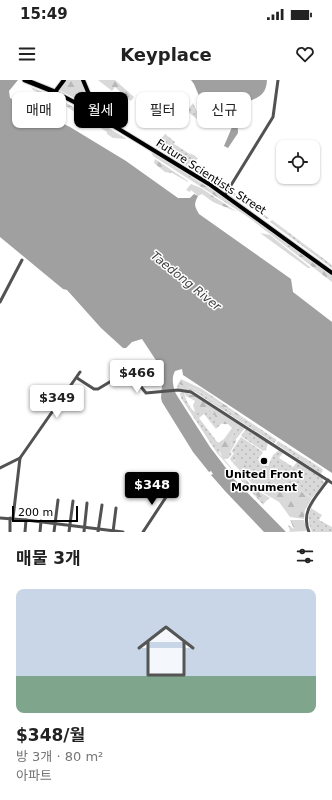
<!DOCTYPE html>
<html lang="ko">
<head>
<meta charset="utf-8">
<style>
  :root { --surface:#fff; --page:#f6f6f6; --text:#222; --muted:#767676; --line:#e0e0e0; --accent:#000 }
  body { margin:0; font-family:"DejaVu Sans","Noto Sans KR",sans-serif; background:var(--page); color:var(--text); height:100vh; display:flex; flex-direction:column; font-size:15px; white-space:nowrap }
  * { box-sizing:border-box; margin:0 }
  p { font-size:13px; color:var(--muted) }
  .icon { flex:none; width:22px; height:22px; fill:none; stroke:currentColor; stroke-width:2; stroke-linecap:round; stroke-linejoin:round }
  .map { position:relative; height:452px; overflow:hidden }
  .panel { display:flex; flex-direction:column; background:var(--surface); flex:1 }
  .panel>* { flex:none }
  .hud { position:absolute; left:12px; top:12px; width:308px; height:36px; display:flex; gap:8px }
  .fabs { position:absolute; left:276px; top:60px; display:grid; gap:8px }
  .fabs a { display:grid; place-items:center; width:44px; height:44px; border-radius:8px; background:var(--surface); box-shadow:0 1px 3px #0004; font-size:20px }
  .scale { position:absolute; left:12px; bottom:10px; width:66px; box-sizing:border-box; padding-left:4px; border:2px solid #000; border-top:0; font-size:11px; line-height:14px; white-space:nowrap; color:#000; -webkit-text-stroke:3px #fff; paint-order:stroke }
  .price { position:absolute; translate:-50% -34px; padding:0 9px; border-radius:4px; background:#fff; color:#222; font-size:13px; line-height:26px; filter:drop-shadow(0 1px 2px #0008) }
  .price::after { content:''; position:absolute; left:50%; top:24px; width:12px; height:9px; margin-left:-6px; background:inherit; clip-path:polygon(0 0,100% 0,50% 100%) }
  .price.selected { background:var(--accent); color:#fff }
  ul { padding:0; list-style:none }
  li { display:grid; align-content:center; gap:8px; height:212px; padding:0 16px }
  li+li { border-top:1px solid var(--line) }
  li span { display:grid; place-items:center; height:124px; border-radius:8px; color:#555 }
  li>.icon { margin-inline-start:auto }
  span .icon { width:72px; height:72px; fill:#fffc; stroke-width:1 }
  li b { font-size:17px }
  h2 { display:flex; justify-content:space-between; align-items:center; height:48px; padding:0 16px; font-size:17px }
  .chip { padding:0 14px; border-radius:8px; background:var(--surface); box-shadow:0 1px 3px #0004; font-size:14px; line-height:36px }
  .chip.selected { background:var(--accent); color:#fff }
  .status { display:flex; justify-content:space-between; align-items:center; height:28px; padding:0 20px; background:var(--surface); direction:ltr }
  .status svg { height:11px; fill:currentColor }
  header { display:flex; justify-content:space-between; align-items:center; height:52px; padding:0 16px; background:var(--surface); font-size:18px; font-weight:600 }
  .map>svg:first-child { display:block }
</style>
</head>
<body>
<div class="status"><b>15:49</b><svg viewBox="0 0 49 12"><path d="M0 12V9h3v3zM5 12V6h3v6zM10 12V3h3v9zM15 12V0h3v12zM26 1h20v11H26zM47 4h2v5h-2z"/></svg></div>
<header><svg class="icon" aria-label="menu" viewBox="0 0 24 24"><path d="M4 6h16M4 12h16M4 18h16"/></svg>Keyplace<svg class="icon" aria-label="heart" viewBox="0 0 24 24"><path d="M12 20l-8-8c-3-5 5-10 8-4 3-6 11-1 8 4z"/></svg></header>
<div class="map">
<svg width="332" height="452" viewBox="0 0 332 452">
  <defs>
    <pattern id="green-dots" width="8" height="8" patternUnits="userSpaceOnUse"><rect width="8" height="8" fill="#d9d9d9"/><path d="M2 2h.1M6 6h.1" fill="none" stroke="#b8b8b8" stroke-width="1.8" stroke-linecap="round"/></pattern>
    <pattern id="forest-firs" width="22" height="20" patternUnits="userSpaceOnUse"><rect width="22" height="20" fill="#d9d9d9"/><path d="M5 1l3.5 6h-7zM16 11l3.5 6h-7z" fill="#b8b8b8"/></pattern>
  </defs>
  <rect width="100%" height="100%" fill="#fff"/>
  <!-- green -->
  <g fill="url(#green-dots)">
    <path d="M193,23L203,44L187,31Z"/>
    <path d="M165,54L175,62L174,64L196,78L194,80L186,79L163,67L158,68L157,64Z"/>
    <path d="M196,86L229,106L227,109H224L195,91L221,106L195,90Z"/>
    <path d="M230,110L269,138L267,139L230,113L236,116Z"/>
    <path d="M272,140L332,185V188L270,142Z"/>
    <path d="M178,304L195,309L243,339L244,338L277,360L274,363L195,312L177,308Z"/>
    <path d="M182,312H184C185,318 190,329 195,332L205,328L214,332L218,341L222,343L216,349L204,334L199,338L218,363L224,359L219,373L233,390L240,394V397L266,421L263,425L217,373L181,318L180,313Z"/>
    <path d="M239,344L245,348L236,359V362L230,372L232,374L228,379L226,378L232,364L230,360Z"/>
    <path d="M246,349L268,363L266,370L263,371L241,356Z"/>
    <path d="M241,357L263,372L258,379L261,385L268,386L273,375L279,370L283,373L279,378L293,387L297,382L322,398L324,403L312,418L276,397L255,400L235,380L232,382L230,379L234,373L231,372Z"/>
    <path d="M278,361L321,388L323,390L321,394L276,364Z"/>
    <path d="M318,417L311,428L322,435L319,440L332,447V452H312C305,437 310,429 318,417Z"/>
  </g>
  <!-- forest -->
  <g fill="url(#forest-firs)">
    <path d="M65,0H81L95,29L59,10Z"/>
    <path d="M98,0H115L134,17L131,21L128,19L126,21L123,19L125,16L115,7L112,11Z"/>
    <path d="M31,7L58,18L127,59L113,58L107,54V52L62,24L33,10Z"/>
    <path d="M163,67L192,81L196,78L188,72L198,78L190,88L160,69Z"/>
    <path d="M151,71L237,126L332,196V202L248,137L153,76Z"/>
    <path d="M155,79L188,101V102L172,93L165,92L154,83Z"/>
    <path d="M191,104L201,108L237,132L213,122L202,114L198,116L191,110L190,112L186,110Z"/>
    <path d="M260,153L270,155L311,188H308Z"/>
    <path d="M181,299L202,309L244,338L243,339L195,309L178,304Z"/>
    <path d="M184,312L195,316L239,344L230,360L232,364L229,372L230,376L226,378L228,379H223L219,370L224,359L232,348L228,344C220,345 215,340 214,332L205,328L200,334L195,332L193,325L195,321L186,316Z"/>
    <path d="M237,380L244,382L250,396L255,400L276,397L310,417L312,418L305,430L304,439L290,437L279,422L257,409L232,382Z"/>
    <path d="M240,394L258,411L270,418L266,421L259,418L240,397Z"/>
    <path d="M290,440H304L307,451L288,452L290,451L288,445L294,449Z"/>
  </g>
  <!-- water -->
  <g fill="#a0a0a0">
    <path d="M0,0H18L9,11L10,18L70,47L126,81L178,118H190L194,114L198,116C194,124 194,126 199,134L291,199L293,212L332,242V393L183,295L182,289L175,291C171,298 173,307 176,314L210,367L235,400L286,452H264L225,411L211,395L213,394L211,391L209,392L193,372L162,322L161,318L163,291L142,259L132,262L126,268H123L101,248L67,210L63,209L0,157Z"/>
    <path d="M191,0H267C266,22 249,17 237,28L238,53L228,68L224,66L232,47L230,29L224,24L199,16L194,4Z"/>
  </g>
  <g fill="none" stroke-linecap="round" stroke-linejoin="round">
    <!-- major casing -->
    <g stroke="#dbdbdb" stroke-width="6">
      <g id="major">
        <path d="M64,0L55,12L76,23L209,104L332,193"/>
        <path d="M83,0L93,24L105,39"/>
      </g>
    </g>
    <!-- highway casing -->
    <g stroke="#dbdbdb" stroke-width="7">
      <path id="highway" d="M25,0L55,12"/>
    </g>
    <!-- minor -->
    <g stroke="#525252" stroke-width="3">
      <path d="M225,115L273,37L278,0"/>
      <path d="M0,222L22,180"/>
      <path d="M77,298L94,309H98L128,291L146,313L178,310L191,312L332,403"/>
      <path d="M0,388L20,378"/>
      <path d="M0,438L26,440L123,452"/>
      <path d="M13,438L20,378L80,292"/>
      <path d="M10,452V438"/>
      <path d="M25,452L26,440"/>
      <path d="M40,452L41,441"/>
      <path d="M54,452L58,420"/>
      <path d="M69,452L73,421"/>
      <path d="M84,452L87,423"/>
      <path d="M98,452L102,425"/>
      <path d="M113,452L116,428"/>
      <path d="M143,452L172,408"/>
      <path d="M309,452C300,431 316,417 328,400"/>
    </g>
    <!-- major -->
    <use href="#major" stroke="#000" stroke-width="4"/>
    <!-- highway -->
    <use href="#highway" stroke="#000" stroke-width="5"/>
  </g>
  <!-- markers -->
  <circle fill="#000" stroke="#fff" stroke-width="1.5" cx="264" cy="381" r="4"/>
  <g text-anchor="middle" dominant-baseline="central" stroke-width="3" stroke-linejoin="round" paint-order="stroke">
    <!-- street labels -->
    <g font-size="11" fill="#000" stroke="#fff">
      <text transform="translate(211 97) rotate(33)">Future Scientists Street</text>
    </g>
    <!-- poi labels -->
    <g font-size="11" font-weight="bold" fill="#000" stroke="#fff">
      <text x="264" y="394">United Front<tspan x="264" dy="13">Monument</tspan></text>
    </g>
    <!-- water labels -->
    <g font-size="12" font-style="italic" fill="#414141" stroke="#fff">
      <text transform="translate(186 201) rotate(39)">Taedong River</text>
    </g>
  </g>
</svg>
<div class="fabs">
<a><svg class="icon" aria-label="locate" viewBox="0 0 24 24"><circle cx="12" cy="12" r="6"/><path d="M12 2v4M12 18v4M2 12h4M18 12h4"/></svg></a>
</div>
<div class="scale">200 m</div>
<b class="price" style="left:137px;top:314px">$466</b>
<b class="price" style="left:57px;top:339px">$349</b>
<b class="price selected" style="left:152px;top:426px">$348</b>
<div class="hud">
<a class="chip">매매</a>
<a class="chip selected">월세</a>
<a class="chip">필터</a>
<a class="chip">신규</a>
</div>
</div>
<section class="panel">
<h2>매물 3개<svg class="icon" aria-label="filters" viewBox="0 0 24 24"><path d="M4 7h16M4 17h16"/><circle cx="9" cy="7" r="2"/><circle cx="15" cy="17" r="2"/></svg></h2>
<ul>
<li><span style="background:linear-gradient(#c9d6e8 70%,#7fa58c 0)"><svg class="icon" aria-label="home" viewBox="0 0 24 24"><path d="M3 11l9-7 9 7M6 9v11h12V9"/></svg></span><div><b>$348/월</b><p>방 3개 · 80 m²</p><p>아파트</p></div></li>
</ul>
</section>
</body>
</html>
